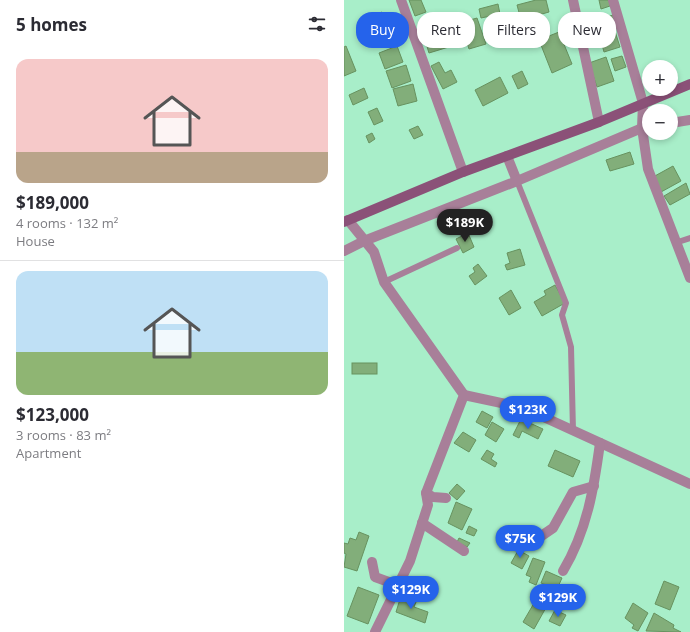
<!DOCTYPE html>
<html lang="en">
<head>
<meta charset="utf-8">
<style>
  :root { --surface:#fff; --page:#f7f7f7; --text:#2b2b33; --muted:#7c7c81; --line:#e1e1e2; --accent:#2563eb }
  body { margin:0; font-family:"Open Sans",sans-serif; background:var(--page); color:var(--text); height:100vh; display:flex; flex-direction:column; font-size:15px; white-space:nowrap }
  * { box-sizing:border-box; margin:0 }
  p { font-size:13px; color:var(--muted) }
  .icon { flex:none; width:22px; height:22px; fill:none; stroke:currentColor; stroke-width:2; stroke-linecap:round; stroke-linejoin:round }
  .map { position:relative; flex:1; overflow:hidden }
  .panel { display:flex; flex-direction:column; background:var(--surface); width:344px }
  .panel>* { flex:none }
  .banner { position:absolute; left:12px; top:12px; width:274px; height:36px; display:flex; gap:8px }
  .fabs { position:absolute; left:298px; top:60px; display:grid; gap:8px }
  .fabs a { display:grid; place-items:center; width:36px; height:36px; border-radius:50%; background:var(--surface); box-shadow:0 2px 6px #0003; font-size:20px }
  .price { position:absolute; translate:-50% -34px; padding:0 9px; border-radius:14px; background:var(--accent); color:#fff; font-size:13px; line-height:26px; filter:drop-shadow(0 1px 2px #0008) }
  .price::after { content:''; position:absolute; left:50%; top:24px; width:12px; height:9px; margin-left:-6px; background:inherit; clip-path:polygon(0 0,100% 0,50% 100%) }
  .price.current { background:#222; color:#fff }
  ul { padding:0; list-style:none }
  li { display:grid; align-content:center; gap:8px; height:212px; padding:0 16px }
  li+li { border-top:1px solid var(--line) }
  li span { display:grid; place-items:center; height:124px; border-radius:12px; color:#555 }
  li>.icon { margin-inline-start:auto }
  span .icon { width:72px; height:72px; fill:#fffc; stroke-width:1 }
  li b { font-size:17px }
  h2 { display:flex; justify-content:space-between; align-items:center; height:48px; padding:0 16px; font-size:17px }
  .chip { padding:0 14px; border-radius:16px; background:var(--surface); box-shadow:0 2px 6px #0003; font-size:14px; line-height:36px }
  .chip.current { background:var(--accent); color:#fff }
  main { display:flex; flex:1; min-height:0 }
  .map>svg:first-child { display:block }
</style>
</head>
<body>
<main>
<section class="panel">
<h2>5 homes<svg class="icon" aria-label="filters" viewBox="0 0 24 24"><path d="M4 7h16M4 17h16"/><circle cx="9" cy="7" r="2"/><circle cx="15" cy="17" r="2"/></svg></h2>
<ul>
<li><span style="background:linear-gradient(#f6c9c9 75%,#b9a48a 0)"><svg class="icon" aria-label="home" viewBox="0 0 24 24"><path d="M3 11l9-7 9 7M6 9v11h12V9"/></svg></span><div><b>$189,000</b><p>4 rooms · 132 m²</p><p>House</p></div></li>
<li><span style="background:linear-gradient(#bfe0f5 65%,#8fb573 0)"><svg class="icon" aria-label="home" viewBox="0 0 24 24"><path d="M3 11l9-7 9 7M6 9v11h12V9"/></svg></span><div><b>$123,000</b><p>3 rooms · 83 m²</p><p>Apartment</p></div></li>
</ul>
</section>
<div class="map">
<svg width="346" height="632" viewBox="0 0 346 632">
  <rect width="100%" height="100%" fill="#a8eec9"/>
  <!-- building -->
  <g fill="#82ae7a" stroke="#67925f">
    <path d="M65,0H77L82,12L71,16Z"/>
    <path d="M192,0H202L205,12L177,20L173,5Z"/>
    <path d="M255,0H265L266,6L257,9Z"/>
    <path d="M154,4L156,14L137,18L135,9Z"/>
    <path d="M38,12L47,33L31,41L21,20Z"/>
    <path d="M269,15L270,21L259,24L257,19Z"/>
    <path d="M133,18L142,44L125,49L118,27L127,24L126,20Z"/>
    <path d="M269,25L276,47L260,52L254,30Z"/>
    <path d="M103,30L108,46L85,53L80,37Z"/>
    <path d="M215,32L228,64L208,73L195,40Z"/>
    <path d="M165,34L168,40L157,44L155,38Z"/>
    <path d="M2,46L12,71L0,76V47Z"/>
    <path d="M53,46L59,62L41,69L35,53Z"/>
    <path d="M278,56L282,67L271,71L267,59Z"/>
    <path d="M262,57L270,81L253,87L245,63Z"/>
    <path d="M95,62L101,73L107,70L113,82L99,89L87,66Z"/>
    <path d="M62,65L67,81L48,88L42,71Z"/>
    <path d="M178,71L184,84L174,89L168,76Z"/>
    <path d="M156,77L164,93L139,106L131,90Z"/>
    <path d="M69,84L73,101L54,106L49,89Z"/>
    <path d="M20,88L24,98L9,105L5,95Z"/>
    <path d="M33,108L39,121L30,125L24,112Z"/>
    <path d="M74,126L79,135L70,139L65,130Z"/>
    <path d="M28,133L31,139L25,143L22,136Z"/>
    <path d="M286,152L290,164L266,171L262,160Z"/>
    <path d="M329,166L337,181L317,192L309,177Z"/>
    <path d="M342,183L346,194L326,205L320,196Z"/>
    <path d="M124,233L130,247L119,253L112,239Z"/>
    <path d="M176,249L181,265L163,270L161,265L166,263L163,253Z"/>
    <path d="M134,264L143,276L131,285L125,276L131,272L129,268Z"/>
    <path d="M211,285L221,303L198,316L190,302L202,295L200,291Z"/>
    <path d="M167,290L177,308L165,315L155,298Z"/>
    <rect x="8" y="363" width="25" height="11"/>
    <path d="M138,411L149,417L143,428L132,422Z"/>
    <path d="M177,419L199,429L194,439L178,431L175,438L169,435Z"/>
    <path d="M148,422L160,429L152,442L141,435Z"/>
    <path d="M119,432L132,440L125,452L110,443Z"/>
    <path d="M143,450L150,454L147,459L153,463L151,467L137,459Z"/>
    <path d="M211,450L236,461L229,477L204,466Z"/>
    <path d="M113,484L121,491L113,500L105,493Z"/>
    <path d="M112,502L128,509L118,530L104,523Z"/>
    <path d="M125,526L133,530L130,536L122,533Z"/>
    <path d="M183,531L190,534L187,539L181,536Z"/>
    <path d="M15,532L25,536L13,571L0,567L2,554L0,553V543L4,544L6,538L12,540Z"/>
    <path d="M115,538L126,543L123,547L113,542Z"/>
    <path d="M176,547L180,549L178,552L185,556L178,569L167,563Z"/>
    <path d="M189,558L201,562L192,585L185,582L187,577L182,575Z"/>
    <path d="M202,571L218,578L213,589L197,583Z"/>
    <path d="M320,581L335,587L326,610L311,604Z"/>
    <path d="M14,587L35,595L24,624L3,616Z"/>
    <path d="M57,596L72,602L70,607L84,612L81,623L52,612Z"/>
    <path d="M193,598L204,604L190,629L179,622Z"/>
    <path d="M289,603L304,613L294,631L288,628L290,625L281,618Z"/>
    <path d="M211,610L222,615L216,626L205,621Z"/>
    <path d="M310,613L330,625L329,628L337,632L302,631Z"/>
  </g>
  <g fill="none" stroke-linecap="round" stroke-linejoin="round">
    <!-- service -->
    <g stroke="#a87f99" stroke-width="6">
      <path d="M173,181L222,303L218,315L227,347L229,431"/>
      <path d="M334,242L346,238"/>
      <path d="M40,282L113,248"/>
    </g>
    <!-- minor -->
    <g stroke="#a87f99" stroke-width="10">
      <path d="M57,0L119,172"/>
      <path d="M229,0L255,122"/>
      <path d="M269,0L299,103L298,128L304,169L346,278"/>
      <path d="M327,123L346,120"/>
      <path d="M163,156L173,181"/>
      <path d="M4,220L30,252L40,282L120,395L82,493L84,505L66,561L31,632"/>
      <path d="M0,251L20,241L173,181L298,128L305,127"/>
      <path d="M120,395L180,408L346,484"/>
      <path d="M82,493L89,497L102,498"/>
      <path d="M78,523L120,551"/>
      <path d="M187,543L209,528L229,492L250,486"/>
      <path d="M28,562L31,577L53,585"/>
      <path d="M219,571C243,531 250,488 256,443"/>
    </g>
    <!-- secondary -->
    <path stroke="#8b5178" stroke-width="10" d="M0,222L119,172L255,122L346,84"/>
  </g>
</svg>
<div class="fabs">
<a>+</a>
<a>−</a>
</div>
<b class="price current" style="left:121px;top:243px">$189K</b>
<b class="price" style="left:184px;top:430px">$123K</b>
<b class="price" style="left:176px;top:559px">$75K</b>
<b class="price" style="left:67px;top:610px">$129K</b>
<b class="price" style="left:214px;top:618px">$129K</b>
<div class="banner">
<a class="chip current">Buy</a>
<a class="chip">Rent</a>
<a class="chip">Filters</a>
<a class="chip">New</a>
</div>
</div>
</main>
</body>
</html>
